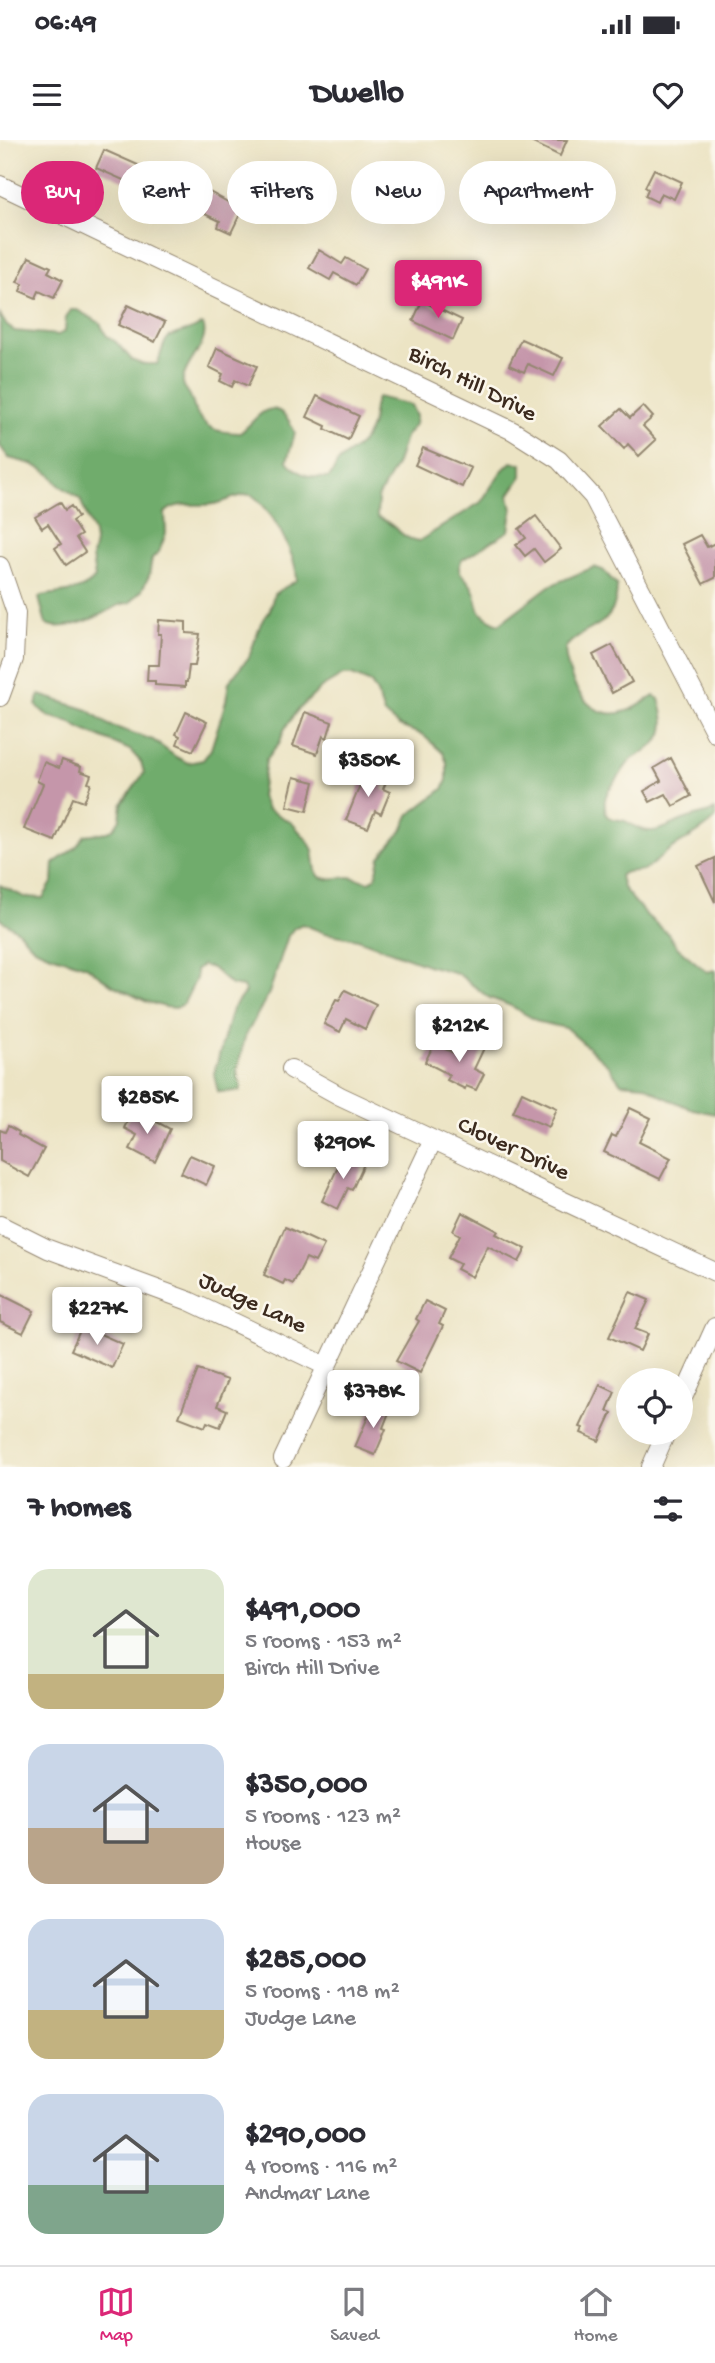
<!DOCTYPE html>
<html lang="en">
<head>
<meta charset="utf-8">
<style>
  :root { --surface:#fff; --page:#f7f7f7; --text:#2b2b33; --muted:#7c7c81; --line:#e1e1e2; --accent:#db2777 }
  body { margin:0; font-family:"Gochi Hand",sans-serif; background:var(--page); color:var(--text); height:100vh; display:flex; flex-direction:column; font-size:26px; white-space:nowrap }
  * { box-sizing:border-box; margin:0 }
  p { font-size:23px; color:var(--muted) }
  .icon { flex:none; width:38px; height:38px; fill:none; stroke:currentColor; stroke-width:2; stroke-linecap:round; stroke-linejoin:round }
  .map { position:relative; height:1327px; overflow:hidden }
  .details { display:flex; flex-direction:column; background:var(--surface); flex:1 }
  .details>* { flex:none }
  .banner { position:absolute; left:21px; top:21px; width:674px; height:63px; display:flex; gap:14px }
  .buttons { position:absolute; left:616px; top:1228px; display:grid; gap:14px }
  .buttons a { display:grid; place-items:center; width:77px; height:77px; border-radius:50%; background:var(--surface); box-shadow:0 7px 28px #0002; font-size:35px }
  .price { position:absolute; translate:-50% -60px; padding:0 16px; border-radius:7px; background:#fff; color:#222; font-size:23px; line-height:46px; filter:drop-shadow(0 2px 4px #0008) }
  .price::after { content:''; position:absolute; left:50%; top:42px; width:21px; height:16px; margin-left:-10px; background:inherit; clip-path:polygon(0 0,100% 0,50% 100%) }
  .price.current { background:var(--accent); color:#fff }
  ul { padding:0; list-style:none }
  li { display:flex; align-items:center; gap:21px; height:175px; padding:0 28px }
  li span { display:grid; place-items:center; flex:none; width:196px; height:140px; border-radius:21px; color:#555 }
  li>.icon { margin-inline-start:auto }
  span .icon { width:84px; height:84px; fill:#fffc; stroke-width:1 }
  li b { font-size:30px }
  h2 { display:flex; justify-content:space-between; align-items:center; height:84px; padding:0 28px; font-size:30px }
  .tag { padding:0 24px; border-radius:32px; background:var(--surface); box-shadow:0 7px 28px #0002; font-size:24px; line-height:63px }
  .tag.current { background:var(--accent); color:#fff }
  .status { display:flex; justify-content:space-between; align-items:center; height:49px; padding:0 35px; background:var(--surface); direction:ltr }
  .status svg { height:19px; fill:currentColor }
  header { display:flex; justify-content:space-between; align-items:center; height:91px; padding:0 28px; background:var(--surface); font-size:32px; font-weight:700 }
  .menu { display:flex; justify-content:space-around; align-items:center; height:98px; border-top:2px solid var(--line); background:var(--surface); font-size:19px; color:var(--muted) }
  .menu a { display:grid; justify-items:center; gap:4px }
  .menu .current { color:var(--accent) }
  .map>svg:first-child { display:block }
</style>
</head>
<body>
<div class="status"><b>06:49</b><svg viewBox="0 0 49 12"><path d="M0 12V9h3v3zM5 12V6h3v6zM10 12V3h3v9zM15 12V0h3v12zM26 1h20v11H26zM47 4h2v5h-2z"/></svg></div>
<header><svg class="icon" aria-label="menu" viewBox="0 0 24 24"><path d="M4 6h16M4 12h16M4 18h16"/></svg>Dwello<svg class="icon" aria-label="heart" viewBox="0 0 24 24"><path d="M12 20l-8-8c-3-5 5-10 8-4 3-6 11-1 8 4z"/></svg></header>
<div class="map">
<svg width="715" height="1327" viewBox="0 0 715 1327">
  <rect width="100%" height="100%" fill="#fbf7ec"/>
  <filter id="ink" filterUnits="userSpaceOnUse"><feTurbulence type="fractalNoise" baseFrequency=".0143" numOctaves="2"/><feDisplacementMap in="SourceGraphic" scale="14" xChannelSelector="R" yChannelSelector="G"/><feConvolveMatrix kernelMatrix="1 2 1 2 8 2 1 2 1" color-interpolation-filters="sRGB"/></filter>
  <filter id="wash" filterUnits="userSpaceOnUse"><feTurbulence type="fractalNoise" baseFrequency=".00686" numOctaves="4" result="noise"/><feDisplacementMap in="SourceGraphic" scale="28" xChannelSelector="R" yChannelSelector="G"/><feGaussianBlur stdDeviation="1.57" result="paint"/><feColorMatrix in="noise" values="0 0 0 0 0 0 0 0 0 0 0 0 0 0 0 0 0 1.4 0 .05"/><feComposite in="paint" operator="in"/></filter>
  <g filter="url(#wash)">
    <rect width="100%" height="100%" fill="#ece4c4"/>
    <!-- forest -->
    <path fill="#70ac6c" stroke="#566b45" stroke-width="2" fill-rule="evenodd" d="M71,170H77L100,183L106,195L116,202L132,220L142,224H157C161,217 162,204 168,198C174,193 190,192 200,185H203C211,203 185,222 183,240C182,247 186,248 189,254C193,260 193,268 197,274C209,292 220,292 240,293C253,284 265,260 282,273C289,279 292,285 295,293L287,321C298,335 311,338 328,338C334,334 333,330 337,324C346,311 361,311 370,289C375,278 371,266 378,257L411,265L416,276L415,284L405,297L397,323L378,358L377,376L378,378C395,382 401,400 419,401L481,362L501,332L511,322L522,324V336L509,355L512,370L509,391L462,420C454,432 464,435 470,444C483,462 469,472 499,484L549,446L594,427L603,430L617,445C617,492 586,482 565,508C566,536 584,578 619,573C633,571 642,563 654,556L659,559C662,570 667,585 661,596C655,607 641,613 631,620C626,625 622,632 618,638C607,651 601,659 607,676C613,681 621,678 627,682C651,698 659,690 683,680C694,676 705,674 715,670V679C701,693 684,700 668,711C661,717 654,724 645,729C636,734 627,728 620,736L623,748L646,775L668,794L677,807L707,832L715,830V974L689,968L662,956L644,945L621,943L607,924L566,888L539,882L511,866L488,857L457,833L430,826L358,799L325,793L302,784L294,788L288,796L269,853L245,897L237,931L241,946L240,951L218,952L214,934L232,869L245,852L243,847L231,845L212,828L202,825L196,830V839L184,863L176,868L165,867L145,861L112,845L86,826L48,814L34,808L18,791L0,779V745L24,757L43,758L53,741L54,723L76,707L85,695L108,692L115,687L120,679L122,664L144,633L141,622L130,610L79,588L70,582L48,576L36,565L40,555L88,570L109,585L153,600L176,617L188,623L203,620L211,609L226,561L229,542L249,517L261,483L270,470L274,454L297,440C296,415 272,369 252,355C239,353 227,362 214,364C198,367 177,360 165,373L166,393L159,412L152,418L149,436L142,450L130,463C117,463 112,470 100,475C86,482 61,491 46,484L39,458L41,456C60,452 82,454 95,438L92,417L95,403L94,394L80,359L58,344L51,335L44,330L32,324L9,318L0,306V175L7,186L15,191L58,195L65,191L66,177ZM343,535H352L371,543L377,553L384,574L399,586L423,595L443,613L447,623V640L443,649L409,675L402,691L380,717L376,737L370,742L350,737L328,739L320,737L316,731L313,710L308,701L292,683L267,669L261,656L266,620L280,602L284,590L296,572L321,548Z"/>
    <g id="blocks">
      <!-- building -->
      <g fill="#c596aa">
        <path d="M527,0H567L560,16Z"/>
        <path d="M104,10L147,29L139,47L96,28Z"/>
        <path d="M654,29L682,42L674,59L661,53L657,62L645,56L648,49L645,47Z"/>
        <path d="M206,50L242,70L231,93L218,87L220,81L196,70Z"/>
        <path d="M319,110L342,124L346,118L365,129L356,145L334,133L330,140L309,128Z"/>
        <path d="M29,117L51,127L48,132L63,140L54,158L39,151L36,158L20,151L23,144L17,142Z"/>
        <path d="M422,161L462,180L453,200L413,181Z"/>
        <path d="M128,165L165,182L155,202L118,185Z"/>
        <path d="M521,199L563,218L554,236L528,224L524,232L509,225Z"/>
        <path d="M217,208L257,226L248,246L235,240L232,247L220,241L223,234L209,227Z"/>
        <path d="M317,256L359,276L348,300L325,289L326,286L307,277Z"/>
        <path d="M643,266L653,277L643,286L656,300L639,316L628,304L624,309L602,286L621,269L630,278Z"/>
        <path d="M423,308L471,328L462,347L415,325Z"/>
        <path d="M60,362L65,370L71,366L78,377L72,381L81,395L76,398L85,412L66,425L55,408L61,404L48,384L42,388L35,377Z"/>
        <path d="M536,376L561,409L544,422L534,409L525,416L516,405L526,398L519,389Z"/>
        <path d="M700,395L707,407L715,403V438L703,444L682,404Z"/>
        <path d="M159,480L186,482V493L200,494L195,526H189L187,542H185V547L155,545V541H147L148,525H159L161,494H158Z"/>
        <path d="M612,505L632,542L612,553L593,515Z"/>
        <path d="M186,572L207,582L193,611L177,604L180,596L176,594Z"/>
        <path d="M305,572L332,582L327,598L323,596L317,614L293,606Z"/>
        <path d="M671,618L691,656L673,666L666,654L650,662L644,651L661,641L654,628Z"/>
        <path d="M62,620L81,627L80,631L91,635L88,643L91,644L84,662L73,658L55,701L24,689L43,644L37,641L44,622L59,628Z"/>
        <path d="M362,630L387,640L383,649L390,652L381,674L375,671L368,688L346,680L361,643L358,641Z"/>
        <path d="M294,637L314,642L307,671L287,666Z"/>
        <path d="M715,718V762L698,726Z"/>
        <path d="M345,850L376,865L365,889L346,879L340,892L324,884L336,860L339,861Z"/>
        <path d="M466,899L484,908L474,929L484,934L476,950L466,946L465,949L447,940L450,935L425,922L434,904L458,915Z"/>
        <path d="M522,952L557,968L549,987L513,972Z"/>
        <path d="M630,968L651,978L639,1002L671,1018L660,1039L604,1012L612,995L616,997Z"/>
        <path d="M132,972L144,979L146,976L170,989L155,1022L130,1009L137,995L124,988Z"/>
        <path d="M8,986L19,992L18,995L44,1009L29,1037L0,1021V990L5,992Z"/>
        <path d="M344,1014L364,1024L352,1050L348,1048L338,1069L322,1061Z"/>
        <path d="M190,1015L215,1026L206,1045L181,1033Z"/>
        <path d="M462,1072L498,1091L496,1094L526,1109L519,1122L488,1106L472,1137L457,1129L460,1124L448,1118L460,1095L453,1091Z"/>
        <path d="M285,1087L324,1105L315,1122L306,1118L293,1144L285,1140L283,1144L264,1135Z"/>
        <path d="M630,1152L649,1160L635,1189L648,1194L640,1211L609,1197Z"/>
        <path d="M0,1154L34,1171L23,1193L0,1182Z"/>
        <path d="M425,1161L445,1171L439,1184L443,1186L420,1233L396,1221L419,1181L416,1179Z"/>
        <path d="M82,1186L123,1204L112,1228L71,1210Z"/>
        <path d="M198,1230L228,1240L217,1266L227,1270L220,1287L207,1282L205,1287L179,1277Z"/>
        <path d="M600,1245L615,1252L607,1271L612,1273L599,1301L581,1293L583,1288L580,1287Z"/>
        <path d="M374,1263L390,1270L383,1288L386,1289L375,1315L355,1307Z"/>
      </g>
    </g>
  </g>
  <g filter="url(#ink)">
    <use href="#blocks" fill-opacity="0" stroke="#948771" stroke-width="2"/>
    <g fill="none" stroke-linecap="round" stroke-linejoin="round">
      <!-- minor casing -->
      <g stroke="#948771" stroke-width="20">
        <g id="minor">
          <path d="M0,45L513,291L559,320L593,357L715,593"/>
          <path d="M0,426L16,473L14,519L0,557"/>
          <path d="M291,929L340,956L715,1132"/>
          <path d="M0,1085L48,1109L189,1161L326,1226"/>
          <path d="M681,1262L715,1187"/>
          <path d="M283,1319L433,1000"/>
          <path d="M651,1327L666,1293"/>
        </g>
      </g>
      <!-- minor -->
      <use href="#minor" stroke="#fff" stroke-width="18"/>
    </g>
  </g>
  <g text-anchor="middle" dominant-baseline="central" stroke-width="5" stroke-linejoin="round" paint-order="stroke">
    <!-- street labels -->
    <g font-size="24" fill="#3b2a1e" stroke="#fbf7ec">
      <text transform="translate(472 245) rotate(27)">Birch Hill Drive</text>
      <text transform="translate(513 1010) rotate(25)">Clover Drive</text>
      <text transform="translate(252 1164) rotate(25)">Judge Lane</text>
    </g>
  </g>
</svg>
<div class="buttons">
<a><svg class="icon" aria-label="locate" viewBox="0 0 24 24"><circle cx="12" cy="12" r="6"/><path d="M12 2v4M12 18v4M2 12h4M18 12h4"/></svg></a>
</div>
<b class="price current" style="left:438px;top:180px">$491K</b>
<b class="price" style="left:368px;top:659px">$350K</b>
<b class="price" style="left:459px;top:924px">$212K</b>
<b class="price" style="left:147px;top:996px">$285K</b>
<b class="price" style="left:343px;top:1041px">$290K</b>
<b class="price" style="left:97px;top:1207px">$227K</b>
<b class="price" style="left:373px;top:1290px">$378K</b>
<div class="banner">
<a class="tag current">Buy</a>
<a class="tag">Rent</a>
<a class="tag">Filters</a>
<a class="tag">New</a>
<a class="tag">Apartment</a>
</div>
</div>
<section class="details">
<h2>7 homes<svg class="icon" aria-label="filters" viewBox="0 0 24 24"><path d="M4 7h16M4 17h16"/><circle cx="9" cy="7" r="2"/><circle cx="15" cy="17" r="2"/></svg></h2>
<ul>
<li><span style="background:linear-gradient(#dfe7d0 75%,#c2b280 0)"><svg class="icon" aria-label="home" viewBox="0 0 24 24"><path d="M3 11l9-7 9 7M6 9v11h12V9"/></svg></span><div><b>$491,000</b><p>5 rooms · 153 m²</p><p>Birch Hill Drive</p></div></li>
<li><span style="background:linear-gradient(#c9d6e8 60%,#b9a48a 0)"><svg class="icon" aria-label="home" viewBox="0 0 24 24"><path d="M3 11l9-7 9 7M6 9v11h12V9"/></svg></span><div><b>$350,000</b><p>5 rooms · 123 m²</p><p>House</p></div></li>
<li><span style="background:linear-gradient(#c9d6e8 65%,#c2b280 0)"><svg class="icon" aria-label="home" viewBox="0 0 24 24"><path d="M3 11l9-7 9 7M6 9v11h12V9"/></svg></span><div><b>$285,000</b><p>5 rooms · 118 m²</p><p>Judge Lane</p></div></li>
<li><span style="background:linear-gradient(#c9d6e8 65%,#7fa58c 0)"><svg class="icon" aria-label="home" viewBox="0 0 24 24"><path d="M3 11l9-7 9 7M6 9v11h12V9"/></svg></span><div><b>$290,000</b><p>4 rooms · 116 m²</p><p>Andmar Lane</p></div></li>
</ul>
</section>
<nav class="menu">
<a class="current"><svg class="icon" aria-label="map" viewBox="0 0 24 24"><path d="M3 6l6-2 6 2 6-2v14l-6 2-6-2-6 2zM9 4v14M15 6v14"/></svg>Map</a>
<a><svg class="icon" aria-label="saved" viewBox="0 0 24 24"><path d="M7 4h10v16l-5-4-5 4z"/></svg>Saved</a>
<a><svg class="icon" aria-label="home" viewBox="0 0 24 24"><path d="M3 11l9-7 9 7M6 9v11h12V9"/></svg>Home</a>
</nav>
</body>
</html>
